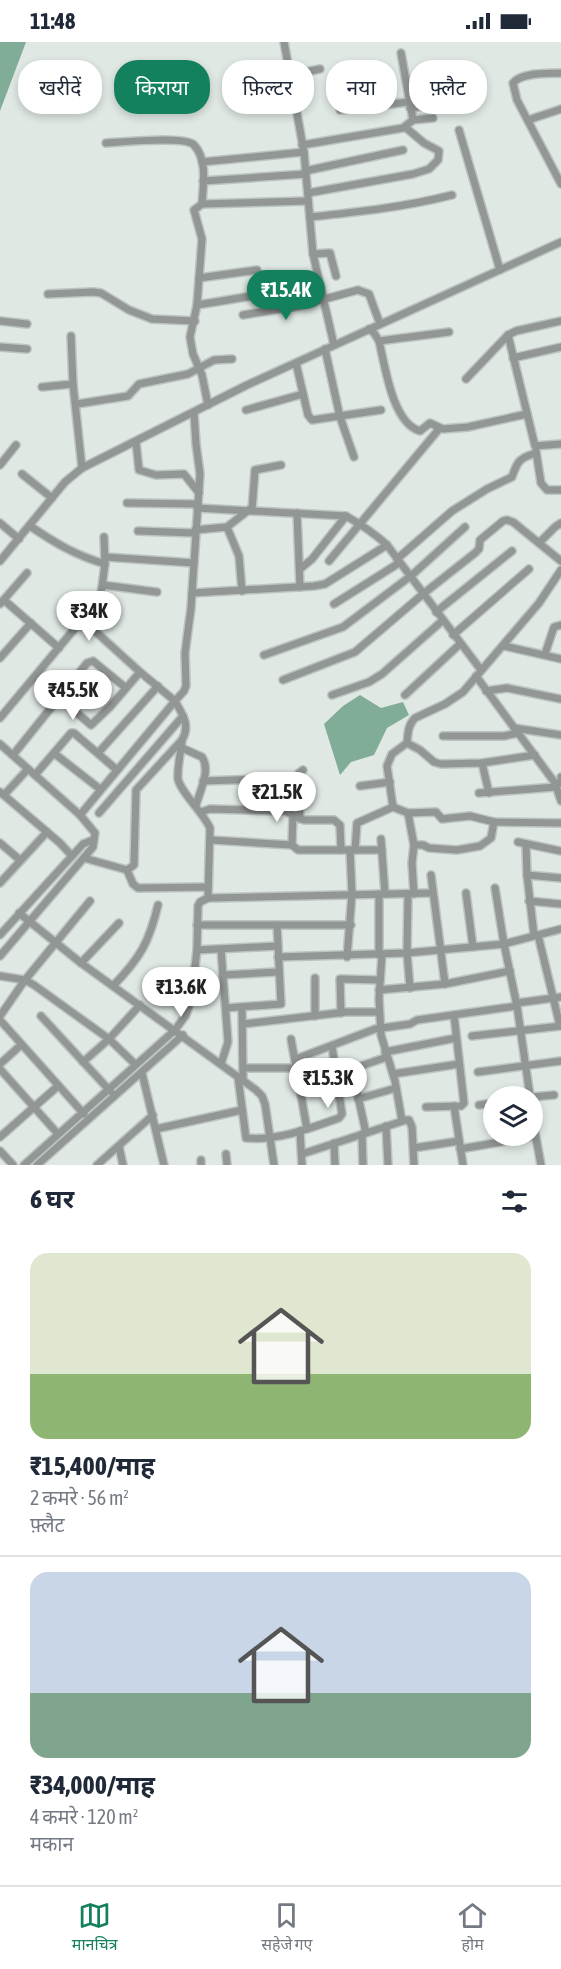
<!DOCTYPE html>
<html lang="hi">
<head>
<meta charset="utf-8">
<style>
  :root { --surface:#fff; --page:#f2f2f3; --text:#1f2937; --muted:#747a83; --line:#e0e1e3; --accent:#13815e }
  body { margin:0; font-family:"Asap Condensed","Noto Sans Devanagari",sans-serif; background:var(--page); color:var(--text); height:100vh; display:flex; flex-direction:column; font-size:22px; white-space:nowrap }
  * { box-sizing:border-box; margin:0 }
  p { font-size:20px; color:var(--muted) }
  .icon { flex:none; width:33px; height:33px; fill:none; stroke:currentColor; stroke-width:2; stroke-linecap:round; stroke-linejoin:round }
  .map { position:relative; height:1123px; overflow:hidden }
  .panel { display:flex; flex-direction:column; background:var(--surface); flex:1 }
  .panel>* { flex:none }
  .guide { position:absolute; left:18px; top:18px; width:525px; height:54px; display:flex; gap:12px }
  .tools { position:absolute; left:483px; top:1044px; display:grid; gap:12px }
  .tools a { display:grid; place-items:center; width:60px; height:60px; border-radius:50%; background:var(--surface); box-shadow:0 3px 9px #0003; font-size:30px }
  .price { position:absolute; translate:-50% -51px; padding:0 14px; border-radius:21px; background:#fff; color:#222; font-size:20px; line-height:39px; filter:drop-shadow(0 2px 3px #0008) }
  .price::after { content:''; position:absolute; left:50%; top:36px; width:18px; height:14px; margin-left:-9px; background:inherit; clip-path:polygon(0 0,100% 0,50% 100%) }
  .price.selected { background:var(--accent); color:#fff }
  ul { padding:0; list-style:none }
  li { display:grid; align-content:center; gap:12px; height:318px; padding:0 30px }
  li+li { border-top:2px solid var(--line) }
  li span { display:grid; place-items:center; height:186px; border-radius:18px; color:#555 }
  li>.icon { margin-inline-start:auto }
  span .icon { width:108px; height:108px; fill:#fffc; stroke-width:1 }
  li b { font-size:26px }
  h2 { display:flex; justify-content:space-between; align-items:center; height:72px; padding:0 30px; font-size:26px }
  .chip { padding:0 21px; border-radius:24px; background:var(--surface); box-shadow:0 3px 9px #0003; font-size:21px; line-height:54px }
  .chip.selected { background:var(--accent); color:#fff }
  .status { display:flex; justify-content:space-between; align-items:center; height:42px; padding:0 30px; background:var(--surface); direction:ltr }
  .status svg { height:16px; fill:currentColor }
  .dock { display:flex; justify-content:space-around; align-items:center; height:84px; border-top:2px solid var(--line); background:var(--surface); font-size:16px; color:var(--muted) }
  .dock a { display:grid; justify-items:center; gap:3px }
  .dock .selected { color:var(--accent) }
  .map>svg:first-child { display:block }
</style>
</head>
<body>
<div class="status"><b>11:48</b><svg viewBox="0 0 49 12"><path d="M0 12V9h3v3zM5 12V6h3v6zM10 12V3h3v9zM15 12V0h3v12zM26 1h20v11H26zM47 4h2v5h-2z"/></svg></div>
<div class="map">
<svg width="561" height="1123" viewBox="0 0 561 1123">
  <rect width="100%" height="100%" fill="#dfe8e3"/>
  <!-- water -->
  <g fill="#81ac98">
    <path d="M0,0H26L0,69Z"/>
    <path d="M360,653L381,666L403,660L409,673L387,686L374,713L351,720L340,733L324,682L343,664Z"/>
  </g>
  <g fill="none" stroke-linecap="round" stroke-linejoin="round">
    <!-- minor casing -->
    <g stroke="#bcc4c0" stroke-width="10">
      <g id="minor">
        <path d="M284,0L304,110L313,212L334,303"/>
        <path d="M401,11L413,78"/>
        <path d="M561,31C548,32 522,30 513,41L517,58L561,142"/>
        <path d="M290,33L320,27"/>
        <path d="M410,66L443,61"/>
        <path d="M340,68L409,60"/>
        <path d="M528,78L561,67"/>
        <path d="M459,88L500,228"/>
        <path d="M106,101C121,100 185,94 194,103C208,118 203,144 202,162L194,168L202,197L197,263L190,295L193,312L202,333L208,363"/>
        <path d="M302,103L403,86L413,78L433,76"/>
        <path d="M202,120L304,110"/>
        <path d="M305,129L403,108"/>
        <path d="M203,139L306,132"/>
        <path d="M308,151L413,132L429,127L438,118L439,109L424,101L405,85"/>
        <path d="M202,162L308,159"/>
        <path d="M310,175C358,170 405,165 452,153"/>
        <path d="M313,212L330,211L336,234"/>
        <path d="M199,236L257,228"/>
        <path d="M48,252L93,250L101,251L129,268L152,277L195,279"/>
        <path d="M197,263L320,243"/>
        <path d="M243,273L299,264L358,248L369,252L380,282"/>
        <path d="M0,279L27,282"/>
        <path d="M369,287L374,291L379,299C385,323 392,381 420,389L430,381L443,387L468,385L527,372"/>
        <path d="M508,293L535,404L561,402"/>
        <path d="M71,294L73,342L82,426"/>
        <path d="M379,299L449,290"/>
        <path d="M0,305L27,307"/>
        <path d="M325,307L340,375L354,415"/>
        <path d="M513,316L561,305"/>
        <path d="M296,321L308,373L312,378L381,368"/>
        <path d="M466,337L508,293L516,289L561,279"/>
        <path d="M42,345L73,342"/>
        <path d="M77,362L128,354L139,342L188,332L214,318L232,317"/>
        <path d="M246,368L303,352"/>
        <path d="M136,400L139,428L156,433L184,432L199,451"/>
        <path d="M536,409L541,441L547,448H561"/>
        <path d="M0,423L16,403"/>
        <path d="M22,432L52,456"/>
        <path d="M127,461L198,462"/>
        <path d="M197,466L346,474C362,483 374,491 387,503L481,628"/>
        <path d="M252,468L255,428L281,423"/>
        <path d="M297,471L300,545"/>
        <path d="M0,481L19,497"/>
        <path d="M30,484C55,501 75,513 105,522"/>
        <path d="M227,485L239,514L242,549"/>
        <path d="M195,488L227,485L250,467"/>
        <path d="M138,489L195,491"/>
        <path d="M539,501L555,485L561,481"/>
        <path d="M105,515L194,521"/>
        <path d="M397,517L452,469L487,447L512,435C517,420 519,416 536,411"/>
        <path d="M0,519L65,440L82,426L247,343L561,200"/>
        <path d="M329,519L439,387"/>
        <path d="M300,527L312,517L346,474"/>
        <path d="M103,543L157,550"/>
        <path d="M192,551L314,544L325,542L387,503"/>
        <path d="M4,558L59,606"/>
        <path d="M0,562L27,531"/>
        <path d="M334,562L399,521"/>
        <path d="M436,570L512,509"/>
        <path d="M96,590L140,630"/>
        <path d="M453,593L529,527"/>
        <path d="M504,604L561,617"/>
        <path d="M545,612L554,585L561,583"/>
        <path d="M264,613L343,585L412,533L465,485"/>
        <path d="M0,616L31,581"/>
        <path d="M476,634L555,741L561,759"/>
        <path d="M35,635L91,683L110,665L140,630L175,659L80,773"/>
        <path d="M283,638L355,610L423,552L475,511L479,507L480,498L503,479L507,478L513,480L561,519"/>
        <path d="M486,649L507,646L561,657"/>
        <path d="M332,653L369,640L382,632L442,579"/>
        <path d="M405,653L460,602"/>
        <path d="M0,676L76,585L85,583L96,590L105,522L104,495"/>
        <path d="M514,686L561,693"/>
        <path d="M443,694H504L518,691"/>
        <path d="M182,698C181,710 177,725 178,737C180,749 204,772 210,786L208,856L432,851"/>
        <path d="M407,701L420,708L434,720L441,722L482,721L535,713"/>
        <path d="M0,702L80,773L95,791L93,805L0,914"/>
        <path d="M182,706L202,715C211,728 200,749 196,763"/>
        <path d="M99,710L158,644"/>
        <path d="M55,712L100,747"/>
        <path d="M13,713L87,621L93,619L126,646"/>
        <path d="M482,721L489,751"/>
        <path d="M35,733L71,691H74L117,728"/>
        <path d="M203,739L260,737"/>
        <path d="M360,744L390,740"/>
        <path d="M0,750L60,801L72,814"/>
        <path d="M479,751L556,745L561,739V735"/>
        <path d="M4,753L28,727"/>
        <path d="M393,765L387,724L392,712L407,701C408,691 408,683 415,676L445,662L463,650L539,561L561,528"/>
        <path d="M201,770L210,767L285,769L304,778H334L340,783L341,808"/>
        <path d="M99,771L183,674"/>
        <path d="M408,771L414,803L412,821L414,852"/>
        <path d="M300,777L298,737L299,731L303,728"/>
        <path d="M381,797L385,852"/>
        <path d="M211,798L292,803L298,808H382"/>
        <path d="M518,800L561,809"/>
        <path d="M0,801L20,818"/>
        <path d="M526,802L527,833L534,893"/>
        <path d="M292,803L293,773"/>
        <path d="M414,803H423L429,806L457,808L480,804L491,796L494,780"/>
        <path d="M355,808L357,781L393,765L408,771L436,770L442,777L470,774L494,780L561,781"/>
        <path d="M84,816L127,828L134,823L136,748L182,698C191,683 182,672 175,659L184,649L186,644L185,611L191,566L200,432L196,402L194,371"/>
        <path d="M127,828L133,842L138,846L208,845"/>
        <path d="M431,833L445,942"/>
        <path d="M527,833L561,836"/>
        <path d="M0,841L47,790"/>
        <path d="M495,846L504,902L561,887"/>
        <path d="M466,851L473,905"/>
        <path d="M379,852V913"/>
        <path d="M408,852L407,911L410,946"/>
        <path d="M529,859L561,862"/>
        <path d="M19,871L81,921L256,1048L262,1054L265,1062L274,1123"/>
        <path d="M197,883H351"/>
        <path d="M0,893L83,802L93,798"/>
        <path d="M538,893L560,984"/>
        <path d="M197,908L277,904"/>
        <path d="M382,913L379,956L381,993L395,1039L402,1079"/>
        <path d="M278,915L407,911L504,902L517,964L530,1054"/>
        <path d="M347,915L352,852L350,808"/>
        <path d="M81,921L119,881"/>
        <path d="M223,933L278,930"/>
        <path d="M0,934L25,938L34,943L109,997L135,1022"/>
        <path d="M315,936V974"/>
        <path d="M113,944C140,916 149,901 158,863"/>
        <path d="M379,948L445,942L510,929"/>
        <path d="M517,961L561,955"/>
        <path d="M242,965L243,1039"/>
        <path d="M226,966L281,962L277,883"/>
        <path d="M341,971L340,937L380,938"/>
        <path d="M0,974L25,938L90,859"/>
        <path d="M41,974L111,1050"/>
        <path d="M0,978L84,1072"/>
        <path d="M244,982L346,970H379"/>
        <path d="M472,994L561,984"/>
        <path d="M291,997L307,1087"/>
        <path d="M385,1010L456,996"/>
        <path d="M296,1017L375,987L410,982L417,978L517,964"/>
        <path d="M83,1020L109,997L140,963"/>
        <path d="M0,1022L21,1003"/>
        <path d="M221,1022L228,1000L221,907"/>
        <path d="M244,1026H297"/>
        <path d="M0,1027L58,1092"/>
        <path d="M478,1030L561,1019"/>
        <path d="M142,1031L164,1123"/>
        <path d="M393,1032L459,1022"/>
        <path d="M238,1035L246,1096C277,1099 311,1086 339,1076L342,1072L332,1004"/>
        <path d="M532,1055L554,1053"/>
        <path d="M358,1057L396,1046"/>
        <path d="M479,1063L494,1061"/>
        <path d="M454,1064L463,1123"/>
        <path d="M426,1065L461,1064L464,1061L454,973"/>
        <path d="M532,1074L541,1123"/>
        <path d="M386,1084L388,1123"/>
        <path d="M156,1087L242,1068"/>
        <path d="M300,1089L302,1123"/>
        <path d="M366,1091L352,1027L387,1015"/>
        <path d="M362,1092L363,1123"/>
        <path d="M0,1095L58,1044"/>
        <path d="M334,1101L335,1123"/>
        <path d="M119,1104L123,1123"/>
        <path d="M414,1106L459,1099"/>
        <path d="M460,1107L535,1094"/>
        <path d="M0,1109L13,1123"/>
        <path d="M226,1112L227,1123"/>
        <path d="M302,1112L406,1078H409L412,1085L414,1123"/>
        <path d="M201,1118V1123"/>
        <path d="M24,1123L175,988L186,973L191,958L197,908L198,864L200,860L208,856"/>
        <path d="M37,1123L183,993"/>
        <path d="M97,1123L153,1073"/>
      </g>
    </g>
    <!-- minor -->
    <use href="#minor" stroke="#929694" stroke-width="7"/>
  </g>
</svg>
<div class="tools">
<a><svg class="icon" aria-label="layers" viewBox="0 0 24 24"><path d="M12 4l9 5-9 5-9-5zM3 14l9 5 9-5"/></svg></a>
</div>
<b class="price selected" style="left:286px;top:279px">₹15.4K</b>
<b class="price" style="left:89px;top:600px">₹34K</b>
<b class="price" style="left:73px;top:679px">₹45.5K</b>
<b class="price" style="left:277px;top:781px">₹21.5K</b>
<b class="price" style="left:181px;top:976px">₹13.6K</b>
<b class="price" style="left:328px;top:1067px">₹15.3K</b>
<div class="guide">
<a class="chip">खरीदें</a>
<a class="chip selected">किराया</a>
<a class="chip">फ़िल्टर</a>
<a class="chip">नया</a>
<a class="chip">फ़्लैट</a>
</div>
</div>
<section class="panel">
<h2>6 घर<svg class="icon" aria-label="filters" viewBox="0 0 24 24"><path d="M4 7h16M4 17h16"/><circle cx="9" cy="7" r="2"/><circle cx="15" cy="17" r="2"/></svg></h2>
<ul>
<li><span style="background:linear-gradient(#dfe7d0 65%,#8fb573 0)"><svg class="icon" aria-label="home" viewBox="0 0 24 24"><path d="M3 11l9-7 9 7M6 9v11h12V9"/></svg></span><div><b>₹15,400/माह</b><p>2 कमरे · 56 m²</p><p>फ़्लैट</p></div></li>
<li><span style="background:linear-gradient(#c9d6e8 65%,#7fa58c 0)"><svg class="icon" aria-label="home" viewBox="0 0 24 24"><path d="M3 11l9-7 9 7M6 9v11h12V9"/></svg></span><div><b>₹34,000/माह</b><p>4 कमरे · 120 m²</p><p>मकान</p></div></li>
</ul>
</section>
<nav class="dock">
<a class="selected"><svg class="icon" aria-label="map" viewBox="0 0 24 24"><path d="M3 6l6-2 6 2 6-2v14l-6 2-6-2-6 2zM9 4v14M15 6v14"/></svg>मानचित्र</a>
<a><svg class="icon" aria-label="saved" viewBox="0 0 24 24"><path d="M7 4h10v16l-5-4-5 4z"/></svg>सहेजे गए</a>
<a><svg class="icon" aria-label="home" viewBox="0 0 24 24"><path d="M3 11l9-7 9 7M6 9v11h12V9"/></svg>होम</a>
</nav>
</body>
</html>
